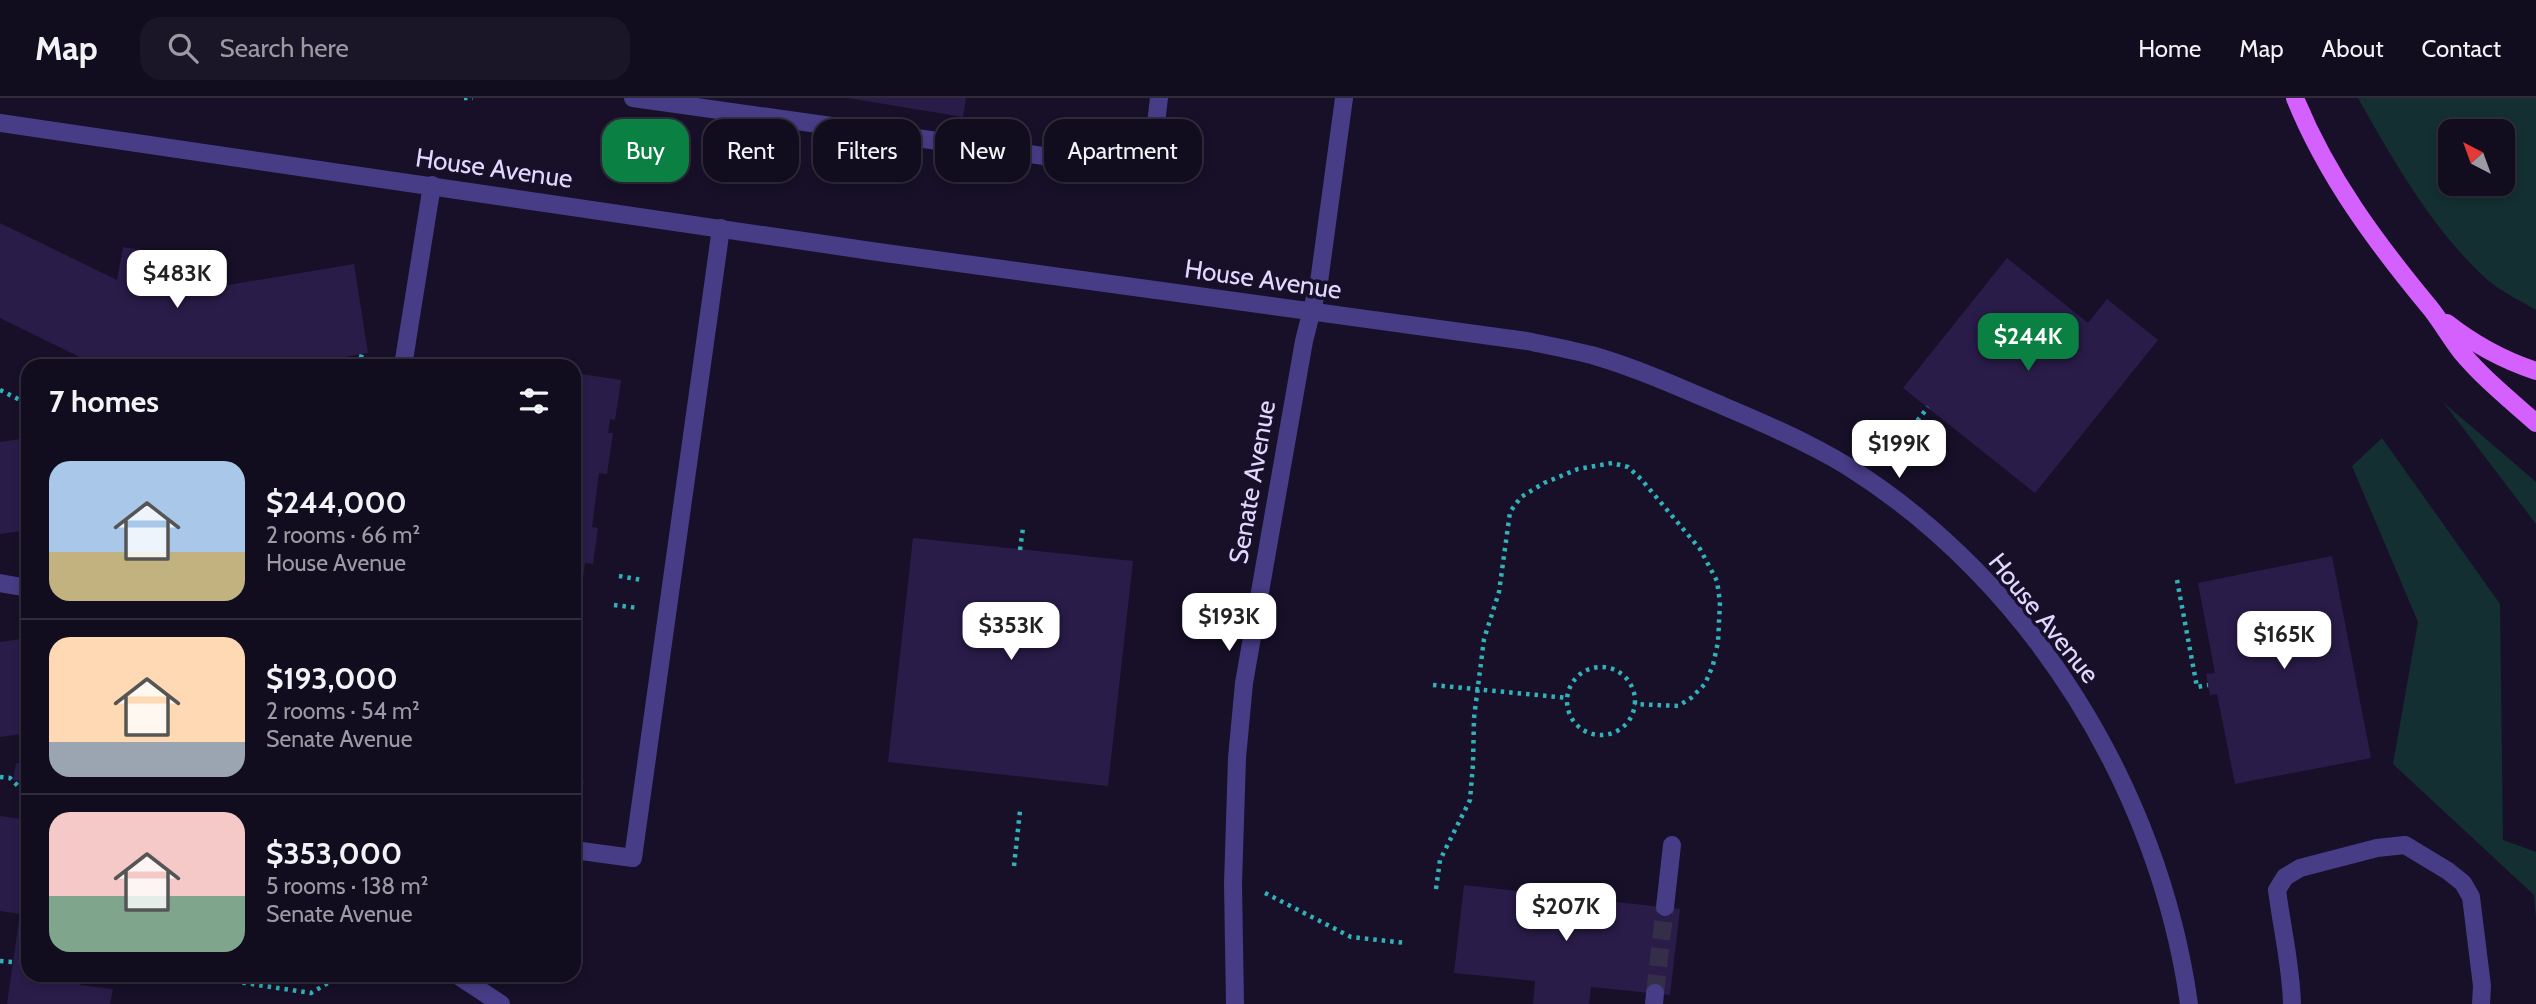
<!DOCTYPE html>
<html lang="en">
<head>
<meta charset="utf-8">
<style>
  :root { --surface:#110c1e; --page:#1a1527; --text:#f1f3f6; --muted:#9c9ba4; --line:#302c3c; --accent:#0b8043 }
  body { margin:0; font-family:Cabin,sans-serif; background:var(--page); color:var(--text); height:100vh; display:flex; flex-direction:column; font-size:26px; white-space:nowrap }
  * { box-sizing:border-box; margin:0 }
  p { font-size:23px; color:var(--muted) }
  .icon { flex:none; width:38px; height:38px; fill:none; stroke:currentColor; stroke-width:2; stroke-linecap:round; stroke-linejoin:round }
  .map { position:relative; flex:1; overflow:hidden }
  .drawer { position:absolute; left:21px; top:261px; width:560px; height:623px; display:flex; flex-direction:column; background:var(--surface); border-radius:21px; box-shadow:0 4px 10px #0003,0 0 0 2px var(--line) }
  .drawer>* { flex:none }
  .banner { position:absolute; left:602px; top:21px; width:665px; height:63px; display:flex; gap:14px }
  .needle { width:46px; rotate:319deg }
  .fabs { position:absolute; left:2438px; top:21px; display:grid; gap:14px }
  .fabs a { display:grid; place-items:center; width:77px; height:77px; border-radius:14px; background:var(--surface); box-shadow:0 4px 10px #0003,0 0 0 2px var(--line); font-size:35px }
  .price { position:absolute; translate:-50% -60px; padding:0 16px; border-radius:14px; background:#fff; color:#222; font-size:23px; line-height:46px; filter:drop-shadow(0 2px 4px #0008) }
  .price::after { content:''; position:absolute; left:50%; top:42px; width:21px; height:16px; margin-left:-10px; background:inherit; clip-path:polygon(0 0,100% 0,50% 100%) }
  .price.on { background:var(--accent); color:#fff }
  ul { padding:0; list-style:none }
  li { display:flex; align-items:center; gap:21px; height:175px; padding:0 28px }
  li+li { border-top:2px solid var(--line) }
  li span { display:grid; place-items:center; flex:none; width:196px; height:140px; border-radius:21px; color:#555 }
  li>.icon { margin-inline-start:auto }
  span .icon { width:84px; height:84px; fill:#fffc; stroke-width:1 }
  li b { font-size:30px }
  h2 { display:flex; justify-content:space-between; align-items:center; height:84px; padding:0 28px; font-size:30px }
  .tag { padding:0 24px; border-radius:21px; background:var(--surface); box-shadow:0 4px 10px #0003,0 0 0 2px var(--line); font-size:24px; line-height:63px }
  .tag.on { background:var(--accent); color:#fff }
  header { display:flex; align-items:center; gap:42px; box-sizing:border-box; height:98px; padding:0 35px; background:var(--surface); border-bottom:2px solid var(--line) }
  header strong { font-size:33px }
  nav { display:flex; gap:38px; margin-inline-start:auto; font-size:24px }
  .search { width:490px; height:63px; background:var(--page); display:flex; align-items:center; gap:18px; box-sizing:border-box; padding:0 24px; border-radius:21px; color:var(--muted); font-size:26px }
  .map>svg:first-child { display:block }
</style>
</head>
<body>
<header>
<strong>Map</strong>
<div class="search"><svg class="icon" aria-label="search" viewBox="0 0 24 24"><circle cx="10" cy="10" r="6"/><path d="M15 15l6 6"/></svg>Search here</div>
<nav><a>Home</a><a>Map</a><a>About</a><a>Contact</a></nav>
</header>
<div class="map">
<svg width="2536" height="906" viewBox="0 0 2536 906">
  <rect width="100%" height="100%" fill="#171028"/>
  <!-- green -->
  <g fill="#132f32" fill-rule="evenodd">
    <path d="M2358,0H2536V212C2519,202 2496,191 2482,177C2430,127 2393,62 2358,0ZM2450,33H2502V86H2450Z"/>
    <path d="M2444,305L2536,384V426Z"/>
    <path d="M2382,340L2500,506L2503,742L2536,754V821L2534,797L2393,666L2418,524L2352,368Z"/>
  </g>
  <!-- building -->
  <g fill="#2a1c49">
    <path d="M848,0H966L963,19Z"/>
    <path d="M0,125L117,182L123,149L214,164L210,190L354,166L368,255L292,268H98L0,220Z"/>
    <path d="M2007,160L2088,225L2107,201L2158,242L2035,395L1903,290Z"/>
    <path d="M574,275L621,282L615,322L610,321L608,335H613L607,376L599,375L592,429L598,430L593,466L585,465L576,531Z"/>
    <path d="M28,340V432L0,436V344Z"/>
    <path d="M913,440L1133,463L1108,688L888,664Z"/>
    <path d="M2332,458L2371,660L2235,686L2217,596L2210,597L2206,576L2215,575L2198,485Z"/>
    <path d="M574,533L583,534L578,570H574Z"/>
    <path d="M28,540V635L0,639V544Z"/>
    <path d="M16,665L28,667V683L13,682Z"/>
    <path d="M0,718L28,722V877H82L80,887L113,891L110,906H7L20,816L0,813Z"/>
    <path d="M1464,787L1680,811L1670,897L1591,889L1589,906H1533L1535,883L1454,875Z"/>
  </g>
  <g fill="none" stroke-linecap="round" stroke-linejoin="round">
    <!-- minor-tunnel -->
    <path stroke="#352e48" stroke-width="18" stroke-dasharray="18 9" stroke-linecap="butt" d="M1655,895L1665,809"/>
    <!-- path -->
    <g stroke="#31b2b9" stroke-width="4.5" stroke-dasharray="3.5 5" stroke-linecap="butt">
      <path d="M464,0H473"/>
      <path d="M358,268L362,256"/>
      <path d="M0,292L28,306"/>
      <path d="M1886,363L1928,309"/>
      <path d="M1020,452L1023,430"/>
      <path d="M619,478L642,482"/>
      <path d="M2177,482L2197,589L2208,587"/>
      <path d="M614,507L638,510"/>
      <circle cx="1601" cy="603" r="34"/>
      <path d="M1433,587L1568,600"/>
      <path d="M0,679L10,680L28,698"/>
      <path d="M574,685L583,686"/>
      <path d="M1014,768L1020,713"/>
      <path d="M1436,791L1440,762L1470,702L1473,666L1474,620L1484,541L1499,494L1510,414L1521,399L1544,385L1578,371L1612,365L1628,369L1641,381L1700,451L1717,483L1720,504L1718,544L1713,567L1705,586L1691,600L1678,608L1635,606"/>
      <path d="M1265,795L1351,839L1406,845"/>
      <path d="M0,863L13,864"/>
      <path d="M192,877L311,895L342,877"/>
    </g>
    <!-- minor -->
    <g stroke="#473c86" stroke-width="18">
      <path d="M633,0L1122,69C1157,63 1155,29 1159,0"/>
      <path d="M0,25L878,154L1527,243C1550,248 1573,252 1595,258C1639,271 1681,290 1723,308C1766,326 1807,344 1847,368C2032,484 2159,692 2189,906"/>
      <path d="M403,268L432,87"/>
      <path d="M0,485L28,490"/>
      <path d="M574,752L633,760L721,130"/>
      <path d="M1665,809L1672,747"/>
      <path d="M457,877L501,906"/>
      <path d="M1235,906L1233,786L1237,660L1244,585L1304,243L1319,184L1344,0"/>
      <path d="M1654,906L1655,895"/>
      <path d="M2292,906C2291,868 2282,830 2277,792L2285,779L2300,770L2377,750L2405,747L2448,773L2463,785L2471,799L2482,888L2481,906"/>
    </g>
    <!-- major -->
    <g stroke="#d460fd" stroke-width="18">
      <path d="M2295,0C2327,79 2377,146 2431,211C2442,225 2451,241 2462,255C2484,281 2510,302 2536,325"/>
      <path d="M2447,225C2475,247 2503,262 2536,273"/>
    </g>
  </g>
  <g text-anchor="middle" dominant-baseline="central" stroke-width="7" stroke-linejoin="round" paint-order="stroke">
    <!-- street labels -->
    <g font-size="26" fill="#e0d8ff" stroke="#171028">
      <text transform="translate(494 70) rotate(8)">House Avenue</text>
      <text transform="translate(1263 181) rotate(8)">House Avenue</text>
      <text transform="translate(1252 384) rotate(-80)">Senate Avenue</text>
      <text transform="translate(2044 520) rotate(51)">House Avenue</text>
    </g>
  </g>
</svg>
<div class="fabs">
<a><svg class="needle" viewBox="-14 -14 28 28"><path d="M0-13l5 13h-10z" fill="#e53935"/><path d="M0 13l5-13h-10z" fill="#9c9ba4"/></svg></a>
</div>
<b class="price" style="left:177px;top:212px">$483K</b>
<b class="price on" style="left:2028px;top:275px">$244K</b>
<b class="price" style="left:1899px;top:382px">$199K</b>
<b class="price" style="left:1229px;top:555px">$193K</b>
<b class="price" style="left:1011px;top:564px">$353K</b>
<b class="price" style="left:2284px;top:573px">$165K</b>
<b class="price" style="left:1566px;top:845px">$207K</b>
<div class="banner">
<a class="tag on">Buy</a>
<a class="tag">Rent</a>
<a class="tag">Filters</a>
<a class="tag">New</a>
<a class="tag">Apartment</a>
</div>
<section class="drawer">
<h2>7 homes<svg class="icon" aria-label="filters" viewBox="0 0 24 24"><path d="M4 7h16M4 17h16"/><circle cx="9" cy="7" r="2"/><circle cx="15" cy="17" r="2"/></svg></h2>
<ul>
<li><span style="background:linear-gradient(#a9c7e8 65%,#c2b280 0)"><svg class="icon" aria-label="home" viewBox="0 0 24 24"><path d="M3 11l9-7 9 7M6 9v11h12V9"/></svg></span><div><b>$244,000</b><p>2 rooms · 66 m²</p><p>House Avenue</p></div></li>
<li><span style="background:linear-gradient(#ffd9b3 75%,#9aa5b1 0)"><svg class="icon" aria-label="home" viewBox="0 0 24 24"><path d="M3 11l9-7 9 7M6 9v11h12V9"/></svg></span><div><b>$193,000</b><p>2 rooms · 54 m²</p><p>Senate Avenue</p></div></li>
<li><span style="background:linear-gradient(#f6c9c9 60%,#7fa58c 0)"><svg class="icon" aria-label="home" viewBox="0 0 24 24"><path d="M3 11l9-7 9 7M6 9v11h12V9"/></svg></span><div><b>$353,000</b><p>5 rooms · 138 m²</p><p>Senate Avenue</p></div></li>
</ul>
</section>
</div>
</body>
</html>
